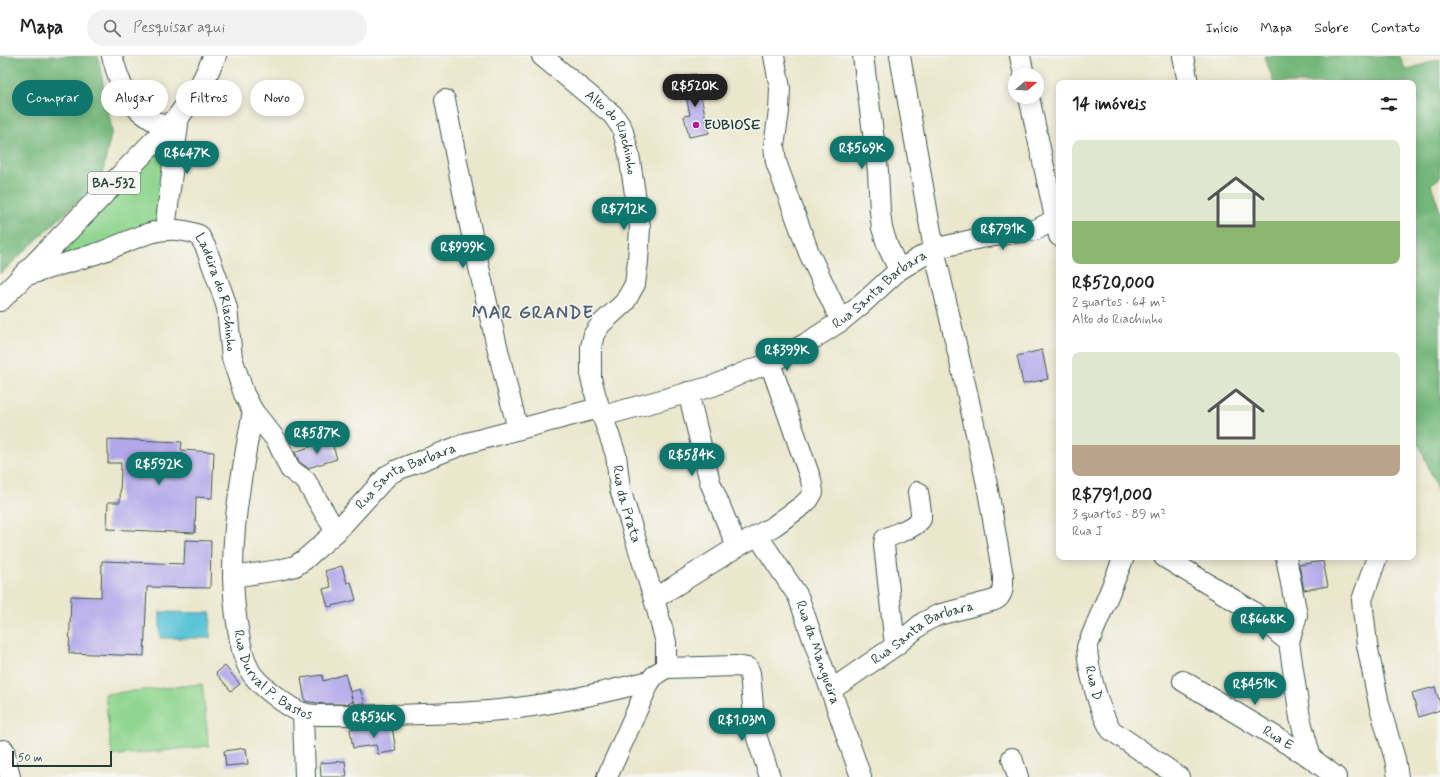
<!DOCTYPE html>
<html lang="pt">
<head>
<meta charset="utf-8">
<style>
  :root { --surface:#fff; --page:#f2f2f2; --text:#202124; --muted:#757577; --line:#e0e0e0; --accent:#0f766e }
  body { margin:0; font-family:Mynerve,sans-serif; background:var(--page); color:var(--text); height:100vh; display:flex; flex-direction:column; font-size:15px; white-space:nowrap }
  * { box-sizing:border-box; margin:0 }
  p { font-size:13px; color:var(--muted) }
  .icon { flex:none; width:22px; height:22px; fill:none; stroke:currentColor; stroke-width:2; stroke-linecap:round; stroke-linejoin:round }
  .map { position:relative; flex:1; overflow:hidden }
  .side { position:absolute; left:1056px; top:24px; width:360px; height:480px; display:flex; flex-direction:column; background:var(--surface); border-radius:8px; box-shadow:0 2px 10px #0003 }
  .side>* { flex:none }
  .banner { position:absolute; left:12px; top:24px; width:380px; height:36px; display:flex; gap:8px }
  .needle { width:26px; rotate:71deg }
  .tools { position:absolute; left:1008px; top:12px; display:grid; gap:8px }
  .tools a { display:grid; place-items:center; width:36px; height:36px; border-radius:50%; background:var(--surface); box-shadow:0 2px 10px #0003; font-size:20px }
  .scale { position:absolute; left:12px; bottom:10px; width:100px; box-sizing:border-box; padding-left:4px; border:2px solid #1f3d34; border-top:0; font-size:11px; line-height:14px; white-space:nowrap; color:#1f3d34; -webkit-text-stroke:3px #f6f6f2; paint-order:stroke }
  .price { position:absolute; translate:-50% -34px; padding:0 9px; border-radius:14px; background:var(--accent); color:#fff; font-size:13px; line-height:26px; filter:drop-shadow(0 1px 2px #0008) }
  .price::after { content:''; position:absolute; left:50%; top:24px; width:12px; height:9px; margin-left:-6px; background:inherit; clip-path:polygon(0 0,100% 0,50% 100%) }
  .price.on { background:#222; color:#fff }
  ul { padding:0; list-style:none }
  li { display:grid; align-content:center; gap:8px; height:212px; padding:0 16px }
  li span { display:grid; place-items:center; height:124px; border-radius:8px; color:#555 }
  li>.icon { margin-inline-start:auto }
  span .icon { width:72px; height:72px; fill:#fffc; stroke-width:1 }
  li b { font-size:17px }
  h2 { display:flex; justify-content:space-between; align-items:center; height:48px; padding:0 16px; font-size:17px }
  .chip { padding:0 14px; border-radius:18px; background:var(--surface); box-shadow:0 2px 10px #0003; font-size:14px; line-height:36px }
  .chip.on { background:var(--accent); color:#fff }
  header { display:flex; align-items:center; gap:24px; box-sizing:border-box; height:56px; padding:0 20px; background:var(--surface); border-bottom:1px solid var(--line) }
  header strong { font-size:19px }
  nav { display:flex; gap:22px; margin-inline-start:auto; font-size:14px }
  .search { width:280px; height:36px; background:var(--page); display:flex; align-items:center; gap:10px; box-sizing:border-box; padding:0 14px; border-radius:22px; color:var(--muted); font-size:15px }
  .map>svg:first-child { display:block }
</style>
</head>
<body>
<header>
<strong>Mapa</strong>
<div class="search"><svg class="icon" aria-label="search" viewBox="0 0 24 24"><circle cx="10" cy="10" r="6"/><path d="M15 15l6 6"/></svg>Pesquisar aqui</div>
<nav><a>Início</a><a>Mapa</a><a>Sobre</a><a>Contato</a></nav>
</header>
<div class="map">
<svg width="1440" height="721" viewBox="0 0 1440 721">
  <rect width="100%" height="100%" fill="#f6f6f2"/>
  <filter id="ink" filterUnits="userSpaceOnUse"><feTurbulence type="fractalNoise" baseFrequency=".025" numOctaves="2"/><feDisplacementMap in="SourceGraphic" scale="8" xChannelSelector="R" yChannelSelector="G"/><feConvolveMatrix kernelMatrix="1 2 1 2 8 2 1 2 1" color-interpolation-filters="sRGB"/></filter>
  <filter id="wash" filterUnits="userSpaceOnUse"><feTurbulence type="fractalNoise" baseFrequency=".012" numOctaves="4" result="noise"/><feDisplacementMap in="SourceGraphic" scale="16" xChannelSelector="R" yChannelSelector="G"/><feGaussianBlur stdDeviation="0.9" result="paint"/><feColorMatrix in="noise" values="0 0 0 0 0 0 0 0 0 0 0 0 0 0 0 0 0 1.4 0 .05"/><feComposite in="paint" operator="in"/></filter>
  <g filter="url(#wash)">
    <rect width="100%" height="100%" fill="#ebe7cd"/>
    <!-- green -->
    <g fill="#91d690" stroke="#588a62">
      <path d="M158,95L166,108L163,166L60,205L56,198Z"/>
      <path d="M202,628L209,690L112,700L105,638Z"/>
    </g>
    <!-- forest -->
    <g fill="#74b77a" stroke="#4a7a57">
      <path d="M0,0H98L112,74L101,124L0,218Z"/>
      <path d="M1264,0H1400L1405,14L1440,3V122L1431,128L1440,155V440L1413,373V27H1274Z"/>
    </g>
    <!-- water -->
    <path fill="#5bc4d7" stroke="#3d8086" d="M160,556L211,557L210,582H160Z"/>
    <g id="blocks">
      <!-- building -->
      <g fill="#b2a8e9">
        <path d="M696,18L709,77L689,81L684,60L690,59L682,21Z"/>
        <path d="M1042,294L1048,323L1023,328L1017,300Z"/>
        <path d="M108,383L182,386L181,394L214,396L212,442L196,441L195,477L107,473L108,446H120L121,407H108Z"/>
        <path d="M331,384L337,403L308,412L299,406L295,396Z"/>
        <path d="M185,484L211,485L210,532L147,531L144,600L69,597L71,540L101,541L102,505L184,508Z"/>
        <path d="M1323,505L1328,530L1304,534L1299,509Z"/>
        <path d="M342,510L347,527L351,526L356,544L328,551L323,533L331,531L325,515Z"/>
        <path d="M225,610L240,628L231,635L216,617Z"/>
        <path d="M345,618L353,646L347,648H323L305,645L301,622L322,619L323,625Z"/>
        <path d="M1435,631L1440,648V654L1419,661L1412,637Z"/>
        <path d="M360,633L365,647L354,648L350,636Z"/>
        <path d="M371,670L372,675L392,671L396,695L378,698L376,689L353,692L350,673Z"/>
        <path d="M246,692L248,708L226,710L224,695Z"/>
        <path d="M345,705L347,721H321L320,707Z"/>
      </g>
    </g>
  </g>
  <g filter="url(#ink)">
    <use href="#blocks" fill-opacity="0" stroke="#3e564b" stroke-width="1"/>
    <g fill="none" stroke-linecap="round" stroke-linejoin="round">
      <!-- minor casing -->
      <g stroke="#3e564b" stroke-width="22">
        <g id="minor">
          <path d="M112,0C123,39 130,55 168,72"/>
          <path id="s1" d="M542,0L613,59L622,72L629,98L640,171L638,205L635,228L625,246L601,268L594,278L591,291V322L596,341L616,399L620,433L654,543L666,586V612"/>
          <path d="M774,0L780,32L779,55L774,90L776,106L809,197L841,265"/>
          <path d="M863,0L878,115L880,156L882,172L888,191L899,214"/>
          <path d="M1020,0L1024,19"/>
          <path d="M1183,0L1188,27"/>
          <path d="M1029,41L1059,180"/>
          <path d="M445,44C466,155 489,265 518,373"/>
          <path d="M165,174L179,60"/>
          <path id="s2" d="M22,221C48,212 75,205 101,196C135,184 161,164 199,179L206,192L223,239L227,252L232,302L244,338L253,355L277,385L290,413L306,425L336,476"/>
          <path d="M688,336L710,426L737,491"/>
          <path id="s3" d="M253,355C240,426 225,500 238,573C240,587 243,602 250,615C257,628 290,653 303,657C313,660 325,659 334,659C351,659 368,659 386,659C420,658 454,658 488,655C543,651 597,638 650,625"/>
          <path id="s4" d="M602,360L713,330L745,316L770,307L805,288L841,265L862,248L899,214L934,193L980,182L1035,174L1047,168L1055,162L1059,161"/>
          <path id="s5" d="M758,480L798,540L861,721"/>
          <path id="s6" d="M1124,501L1087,591C1088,615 1099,654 1111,674L1179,721"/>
          <path d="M1164,501L1252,555L1289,586L1300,662L1311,702"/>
          <path d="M1286,501L1297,559L1289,586"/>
          <path d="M1377,501L1362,544L1367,589L1379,648L1395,703L1398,721"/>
          <path id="s7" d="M233,521L279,514L295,510L304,504L336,476L388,419L397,414L467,387L599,352"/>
          <path d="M654,543L737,491L774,470L803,449L809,443L813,436L811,424L770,307"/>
          <path d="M895,590L884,489L885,483C897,476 912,474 921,463V456L918,436"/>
          <path id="s8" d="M1183,625L1311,702L1336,721"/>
          <path id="s9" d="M831,634L895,590L924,566L938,559L995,544C1004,539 1003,530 1003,520L987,429L967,336L934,193L900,0"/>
          <path d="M303,657L305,721"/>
          <path d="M0,695L4,694L10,721"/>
          <path d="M1012,702L1018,721"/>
          <path d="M607,721L650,625L656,618L666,612L736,610L748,612L750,617L755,672L757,682L770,721"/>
        </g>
      </g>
      <!-- major casing -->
      <g stroke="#3e564b" stroke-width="24">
        <path id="major" d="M0,244L179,60L201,29L215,0"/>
      </g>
      <!-- minor -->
      <use href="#minor" stroke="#fff" stroke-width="20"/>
      <!-- major -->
      <use href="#major" stroke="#fff" stroke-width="22"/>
    </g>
  </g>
  <!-- markers -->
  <circle fill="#b5179e" stroke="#f6f6f2" stroke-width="1.5" cx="696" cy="69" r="4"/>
  <g text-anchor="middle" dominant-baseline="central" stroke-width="3" stroke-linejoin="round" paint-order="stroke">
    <!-- shield labels -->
    <rect fill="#f6f6f2" stroke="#60746d" stroke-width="1" x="88" y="116" width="52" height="22" rx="3"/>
    <g font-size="13" font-weight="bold" fill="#1f3d34">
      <text x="114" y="127">BA-532</text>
    </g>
    <!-- poi labels -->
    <g font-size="14" font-weight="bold" fill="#1f3d34" stroke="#f6f6f2" text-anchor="start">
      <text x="704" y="69">EUBIOSE</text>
    </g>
    <!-- street labels -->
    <g font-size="14" fill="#1f3d34" stroke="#f6f6f2">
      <text stroke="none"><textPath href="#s1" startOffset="107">Alto do Riachinho</textPath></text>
      <text stroke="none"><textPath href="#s4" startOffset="309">Rua Santa Barbara</textPath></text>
      <text stroke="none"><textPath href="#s2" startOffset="246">Ladeira do Riachinho</textPath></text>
      <text stroke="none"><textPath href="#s7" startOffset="208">Rua Santa Barbara</textPath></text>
      <text stroke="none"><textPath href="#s1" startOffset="507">Rua da Prata</textPath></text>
      <text stroke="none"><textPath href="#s9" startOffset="109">Rua Santa Barbara</textPath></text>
      <text stroke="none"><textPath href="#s5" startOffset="132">Rua da Mangueira</textPath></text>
      <text stroke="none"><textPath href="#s3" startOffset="281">Rua Durval P. Bastos</textPath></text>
      <text stroke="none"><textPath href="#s6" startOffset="134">Rua D</textPath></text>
      <text stroke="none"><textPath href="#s8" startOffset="111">Rua E</textPath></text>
    </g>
    <!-- district labels -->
    <g font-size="18" font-weight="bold" letter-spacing="1" fill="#526273" stroke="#f6f6f2">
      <text x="533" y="257">MAR GRANDE</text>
    </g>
  </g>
</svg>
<div class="tools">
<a><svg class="needle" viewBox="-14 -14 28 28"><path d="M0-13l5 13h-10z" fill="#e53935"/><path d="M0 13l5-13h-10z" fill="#757577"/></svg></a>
</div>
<div class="scale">50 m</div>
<b class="price on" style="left:695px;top:52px">R$520K</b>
<b class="price" style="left:862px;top:114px">R$569K</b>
<b class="price" style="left:187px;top:119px">R$647K</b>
<b class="price" style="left:624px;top:175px">R$712K</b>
<b class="price" style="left:1003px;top:195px">R$791K</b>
<b class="price" style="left:463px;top:213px">R$999K</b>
<b class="price" style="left:787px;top:316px">R$399K</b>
<b class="price" style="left:317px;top:399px">R$587K</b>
<b class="price" style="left:692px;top:421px">R$584K</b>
<b class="price" style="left:159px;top:430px">R$592K</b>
<b class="price" style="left:1263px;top:585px">R$668K</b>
<b class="price" style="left:1255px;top:650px">R$451K</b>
<b class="price" style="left:374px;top:683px">R$536K</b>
<b class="price" style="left:742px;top:686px">R$1.03M</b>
<div class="banner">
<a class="chip on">Comprar</a>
<a class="chip">Alugar</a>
<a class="chip">Filtros</a>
<a class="chip">Novo</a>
</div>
<section class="side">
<h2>14 imóveis<svg class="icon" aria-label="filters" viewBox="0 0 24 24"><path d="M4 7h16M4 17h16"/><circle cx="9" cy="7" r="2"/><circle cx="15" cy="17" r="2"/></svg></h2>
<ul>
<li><span style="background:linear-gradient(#dfe7d0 65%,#8fb573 0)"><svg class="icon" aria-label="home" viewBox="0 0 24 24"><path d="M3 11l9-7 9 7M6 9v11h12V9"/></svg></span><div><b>R$520,000</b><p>2 quartos · 64 m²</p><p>Alto do Riachinho</p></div></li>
<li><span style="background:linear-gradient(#dfe7d0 75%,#b9a48a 0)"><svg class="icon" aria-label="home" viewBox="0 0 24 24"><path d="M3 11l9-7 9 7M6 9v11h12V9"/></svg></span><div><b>R$791,000</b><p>3 quartos · 89 m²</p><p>Rua J</p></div></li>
</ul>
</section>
</div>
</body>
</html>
